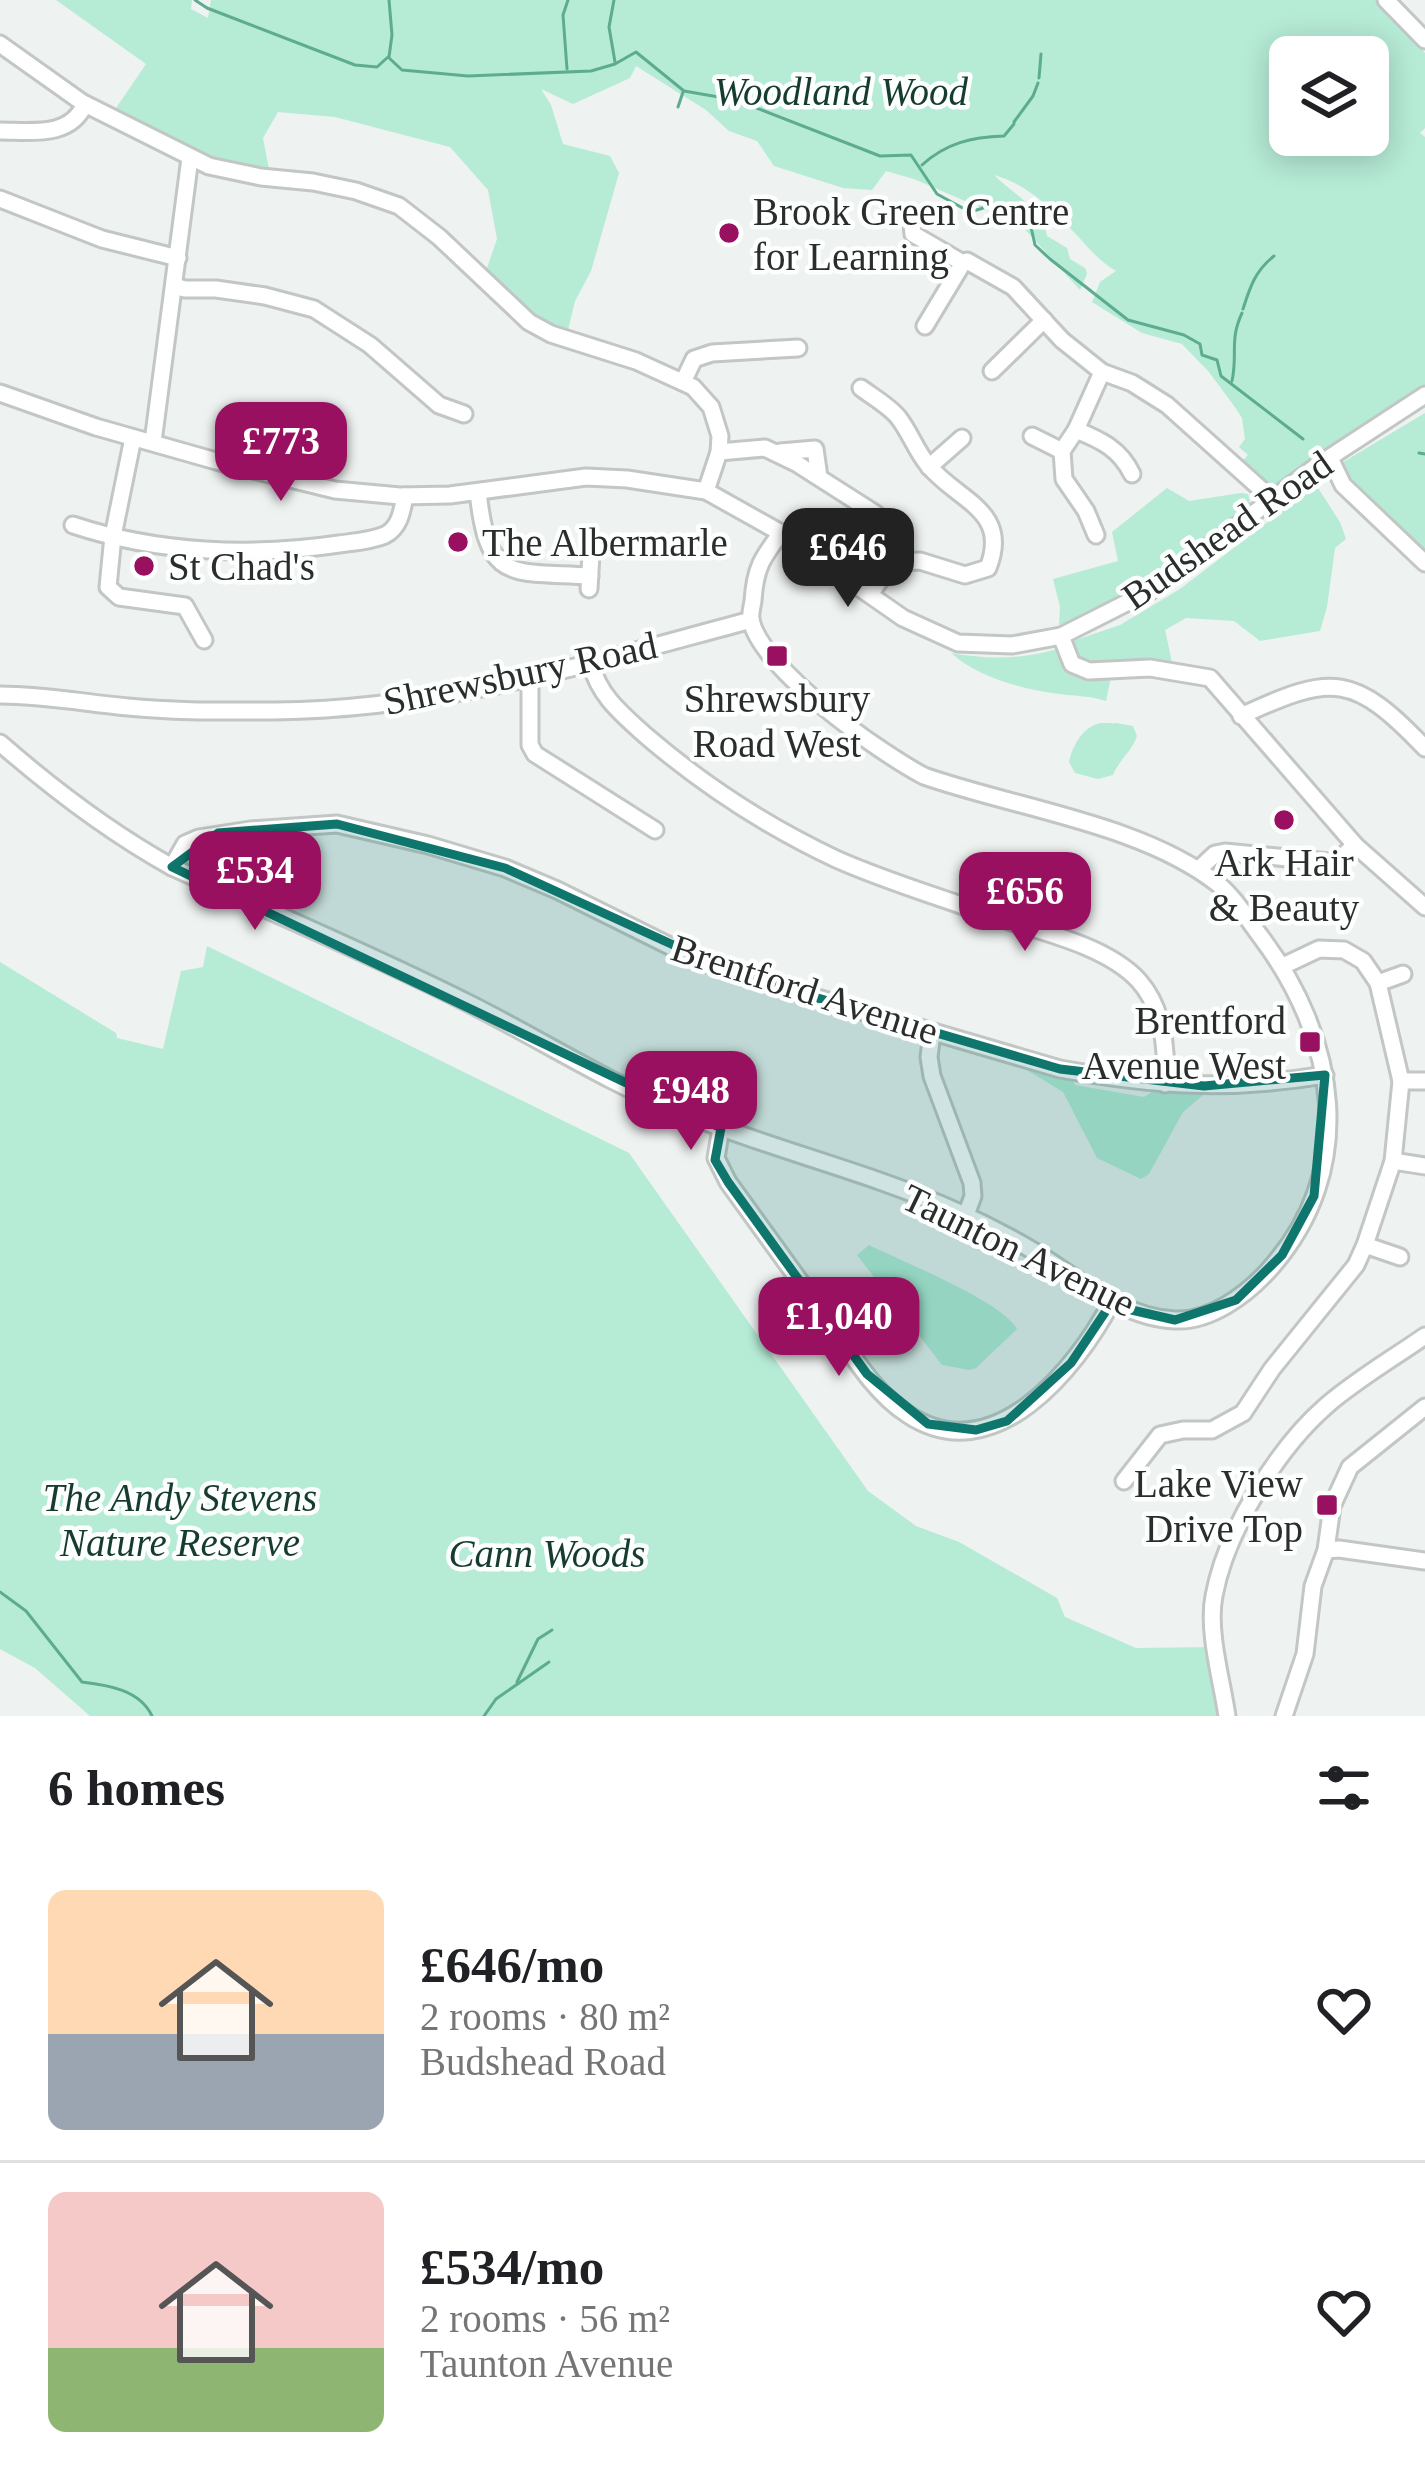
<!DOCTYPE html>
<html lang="en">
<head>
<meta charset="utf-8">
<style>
  :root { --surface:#fff; --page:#f6f6f6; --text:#202124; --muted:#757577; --line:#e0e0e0; --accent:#9a1061 }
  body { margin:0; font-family:Georgia,serif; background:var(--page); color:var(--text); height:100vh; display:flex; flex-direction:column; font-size:45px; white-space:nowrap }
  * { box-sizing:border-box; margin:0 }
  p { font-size:39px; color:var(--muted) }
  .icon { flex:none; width:66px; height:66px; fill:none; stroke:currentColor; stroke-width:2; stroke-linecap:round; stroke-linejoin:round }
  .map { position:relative; height:1716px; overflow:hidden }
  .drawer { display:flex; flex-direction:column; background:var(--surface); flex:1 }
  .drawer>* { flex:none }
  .tools { position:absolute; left:1269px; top:36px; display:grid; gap:24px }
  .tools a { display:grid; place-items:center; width:120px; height:120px; border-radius:18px; background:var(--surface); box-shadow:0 6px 30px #0003; font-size:60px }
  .price { position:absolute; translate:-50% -102px; padding:0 27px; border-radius:24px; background:var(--accent); color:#fff; font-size:39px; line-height:78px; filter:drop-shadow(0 3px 6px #0008) }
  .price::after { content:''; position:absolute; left:50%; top:72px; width:36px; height:27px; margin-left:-18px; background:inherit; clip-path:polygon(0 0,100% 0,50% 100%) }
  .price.selected { background:#222; color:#fff }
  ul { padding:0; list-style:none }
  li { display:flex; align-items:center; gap:36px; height:300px; padding:0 48px }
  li+li { border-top:3px solid var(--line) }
  li span { display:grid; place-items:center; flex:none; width:336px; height:240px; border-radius:18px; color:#555 }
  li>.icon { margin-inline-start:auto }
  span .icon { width:144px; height:144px; fill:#fffc; stroke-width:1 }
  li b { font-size:51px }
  h2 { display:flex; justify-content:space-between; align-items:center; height:144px; padding:0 48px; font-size:51px }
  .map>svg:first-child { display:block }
</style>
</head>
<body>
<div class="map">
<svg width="1425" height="1716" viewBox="0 0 1425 1716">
  <rect width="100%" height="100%" fill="#eef2f0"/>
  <!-- green -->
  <g fill="#b6ebd6" fill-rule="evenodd">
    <path d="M56,0H192L191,9L208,18L211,0H1376L1425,53V128L1420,133L1425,137V389L1275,488L1263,486L1239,464L1248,455L1239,447L1245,439L1242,418L1237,410L1209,372L1182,344L1142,333L1092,302L1100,282L1116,271C1095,259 1083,240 1066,224C1045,202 1023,183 994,175C1012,193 1043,209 1047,236L1067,248L1070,259L1085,268L1087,274L1080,290L1021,225L914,179L886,171L872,190L843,188L774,166L757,141L729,131L706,110L636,66L630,78L573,104L541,89L551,105L563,144L610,156L619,173L591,271L575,301L567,334L533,318L486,271L497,239L488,190L450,147L335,117L278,112L263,138L270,175L218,168L114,111L146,64ZM1290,57H1368V135H1290Z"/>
    <path d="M1425,413V559L1353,490L1340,464Z"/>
    <path d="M1316,485L1340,522L1346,539L1335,548L1327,607L1320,631L1260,641L1234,621L1186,618L1165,630L1173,667H1089L1075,662L1067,643L1120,625L1180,589Z"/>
    <path d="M1167,488L1189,501L1241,493L1248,494L1250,502L1246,510C1186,554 1129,599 1059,625L1060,607L1053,579L1118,561L1112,532Z"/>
    <path d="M1062,648L1071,666L1112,672L1106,701C1090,696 1076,696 1059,694C1022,689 979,678 951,653C991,660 1023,659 1062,648Z"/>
    <path d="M1116,723L1133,726L1137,736C1132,751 1119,760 1113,775L1098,779L1075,773L1069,762C1072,748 1081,729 1097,724C1103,722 1110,724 1116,723Z"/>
    <path d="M207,946L629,1153L868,1491L916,1526L959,1542L1057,1598L1065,1617L1136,1648L1215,1647L1225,1716H90L35,1668L0,1649V962L116,1033L117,1038L163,1049L181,971L203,967Z"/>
    <path d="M1015,1063L1069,1074L1075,1085L1144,1097L1158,1088L1208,1091L1183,1112L1149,1174L1141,1179L1097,1158L1063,1092Z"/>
    <path d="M869,1245C901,1261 1002,1301 1017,1329L976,1368L969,1370L942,1365L857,1255Z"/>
  </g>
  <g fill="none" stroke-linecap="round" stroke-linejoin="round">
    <!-- stream -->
    <g stroke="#5dac90" stroke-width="3">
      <path d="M195,0L207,8L355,65L377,67L388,57L402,70L468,76L591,71L615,64L636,52L684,91L736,100L880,156L911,155L937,194L970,212L990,206L1031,227L1035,245L1050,259L1128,320L1184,335L1200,344L1202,355L1217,360L1221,376L1303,439"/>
      <path d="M389,0L392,35L389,57"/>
      <path d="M614,0L609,27L615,62"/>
      <path d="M567,69L563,15L568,0"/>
      <path d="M1039,78L1041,54"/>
      <path d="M678,107L683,92"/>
      <path d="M1014,122L1033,96L1038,83"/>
      <path d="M922,165C946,143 972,137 1004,136L1014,124"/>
      <path d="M1243,309C1250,287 1255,271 1274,256"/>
      <path d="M1232,381C1238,354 1229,341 1242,313"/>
      <path d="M1419,453L1425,454"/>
      <path d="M0,1592L26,1611L82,1682C108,1685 140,1690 152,1716"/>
      <path d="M517,1682L538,1639L552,1630"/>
      <path d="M484,1716L496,1699L549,1662"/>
    </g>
    <!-- minor casing -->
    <g stroke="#c2c6c4" stroke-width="21">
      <g id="minor">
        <path d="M1386,0L1425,40"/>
        <path d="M0,44L83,103L209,166L261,177L313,182L356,191L399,206L439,237L529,322L551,334L636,361L693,387L711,407L720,436L719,452L706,491"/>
        <path d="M0,131C32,131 70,138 85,104"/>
        <path d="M0,199L102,239L178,258"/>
        <path d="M912,225L913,234L963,263L967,261L1013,287L1062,340L1102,372L1132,383L1167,405L1272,499"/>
        <path d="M174,286L185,289H216L265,296L314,309L370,345L439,405L464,414"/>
        <path d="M925,326L963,263"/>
        <path d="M992,371L1044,320"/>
        <path d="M683,382L694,359L712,353L798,348"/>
        <path d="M861,388C873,397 889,406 898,417C910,432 916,451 928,465C957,501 1011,510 988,568L965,575L920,561L893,562"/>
        <path d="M0,393L96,427L216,461L335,490L400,496L450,495L586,477L627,479L706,491L781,533L903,618L958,643L1012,645L1061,636L1150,591L1318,465L1425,395"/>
        <path d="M1076,430C1101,440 1120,449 1132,474"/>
        <path d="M1032,436L1062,451"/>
        <path d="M133,438L113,536L108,587L119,597L185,606L204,640"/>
        <path d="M153,442L190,158"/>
        <path d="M719,452L765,448L796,463L876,514L888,539L893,562"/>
        <path d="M780,452L815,449L819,477"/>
        <path d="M1330,458L1343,485L1425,563"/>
        <path d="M929,467L962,438"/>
        <path d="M478,492C488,584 510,571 590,576"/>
        <path d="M73,525C157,553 252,557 339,544C353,542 371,541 385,535C400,527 402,511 405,496"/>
        <path d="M1096,535L1086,511L1064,479L1062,451L1076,430L1102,372"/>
        <path d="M589,589L591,554"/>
        <path d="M870,594L893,562"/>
        <path d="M1061,636L1072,664L1089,671L1150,668L1210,678L1355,845L1425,907"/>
        <path d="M591,664C599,696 622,714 645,735C702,784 768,827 836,859C883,880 933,895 981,912C1029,929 1105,943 1139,981C1163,1008 1167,1050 1165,1084"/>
        <path d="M530,680V745L535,754L655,830"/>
        <path d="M0,695C43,695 85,703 128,707C177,712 226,711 275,711C444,709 590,663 751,620"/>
        <path d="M1241,716C1333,673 1354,674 1425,748"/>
        <path d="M0,743C54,790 109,832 172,867C270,912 371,954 468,1003C538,1038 605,1081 678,1111C769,1149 866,1171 956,1211C983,1223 1010,1237 1035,1252C1078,1278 1122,1318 1175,1320C1210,1322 1246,1295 1268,1271C1360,1170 1337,1038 1261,937C1248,920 1235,898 1218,884C1142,824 1015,808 924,776C880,753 761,669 751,620C750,613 752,607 753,601C755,568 762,558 781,533"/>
        <path d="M172,867L185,844L199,838L250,830L337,824L428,845L505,868L557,890L698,960L739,975L1060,1069C1157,1086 1228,1091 1325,1075"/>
        <path d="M1199,869L1215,854L1225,852L1329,862L1337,861L1355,845"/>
        <path d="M1378,983L1403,974"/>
        <path d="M932,1033L929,1057L932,1076L972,1183L973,1196L966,1215"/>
        <path d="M1401,1081H1425"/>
        <path d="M721,1128L716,1158L728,1182C762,1229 796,1276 830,1323C852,1354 874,1393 907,1414C993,1472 1076,1370 1112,1301"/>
        <path d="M1393,1161L1425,1166"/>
        <path d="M1365,1245L1400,1257"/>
        <path d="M1124,1481L1160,1435L1183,1430H1212L1243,1413L1272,1369L1356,1265L1365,1245L1393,1161L1401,1081L1378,983L1363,961L1344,950L1319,949L1283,966"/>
        <path d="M1326,1550L1339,1549L1425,1561"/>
        <path d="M1227,1716C1222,1681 1207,1631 1214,1596C1226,1531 1277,1449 1326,1406C1356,1380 1392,1359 1425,1336"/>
        <path d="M1284,1716L1305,1654L1313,1586L1326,1550L1332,1506L1350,1467L1425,1407"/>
      </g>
    </g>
    <!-- minor -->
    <use href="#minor" stroke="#fff" stroke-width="15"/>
  </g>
  <!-- marked area -->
  <path fill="#0f766e" fill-opacity="0.2" stroke="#0f766e" stroke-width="9" stroke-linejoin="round" d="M337,824L505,868L739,975L1060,1069L1204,1086L1325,1075L1314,1196L1282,1255L1236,1300L1175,1320L1110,1305L1071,1363L1007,1421L976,1430L928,1424L867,1374L728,1182L715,1160L721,1128L172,867L218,833Z"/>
  <!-- markers -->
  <g fill="#9a1061" stroke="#fcfffe" stroke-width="4.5">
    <circle cx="729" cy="233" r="12"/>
    <circle cx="458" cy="542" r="12"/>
    <circle cx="144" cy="566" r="12"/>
    <rect x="765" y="644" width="24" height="24" rx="6"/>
    <circle cx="1284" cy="820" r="12"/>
    <rect x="1298" y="1030" width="24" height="24" rx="6"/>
    <rect x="1315" y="1493" width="24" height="24" rx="6"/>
  </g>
  <g text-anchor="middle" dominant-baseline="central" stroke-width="9" stroke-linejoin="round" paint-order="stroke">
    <!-- park labels -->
    <g font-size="39" font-style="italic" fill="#163b2f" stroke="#fcfffe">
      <text x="841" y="91">Woodland Wood</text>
      <text x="180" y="1497">The Andy Stevens<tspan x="180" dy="45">Nature Reserve</tspan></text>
      <text x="547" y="1553">Cann Woods</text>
    </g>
    <!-- poi labels -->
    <g font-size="39" fill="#2b2d2c" stroke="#fcfffe" text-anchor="start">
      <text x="753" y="211">Brook Green Centre<tspan x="753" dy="45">for Learning</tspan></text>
      <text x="482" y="542">The Albermarle</text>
      <text x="168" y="566">St Chad's</text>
      <text x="777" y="698" text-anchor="middle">Shrewsbury<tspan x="777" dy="45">Road West</tspan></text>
      <text x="1284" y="862" text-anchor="middle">Ark Hair<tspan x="1284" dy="45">&amp; Beauty</tspan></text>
      <text x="1286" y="1020" text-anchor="end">Brentford<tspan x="1286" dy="45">Avenue West</tspan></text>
      <text x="1303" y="1483" text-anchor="end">Lake View<tspan x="1303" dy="45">Drive Top</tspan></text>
    </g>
    <!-- street labels -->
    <g font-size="39" fill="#2b2d2c" stroke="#fcfffe">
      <text transform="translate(1227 530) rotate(-35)">Budshead Road</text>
      <text transform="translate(520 673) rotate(-12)">Shrewsbury Road</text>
      <text transform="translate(805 989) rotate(18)">Brentford Avenue</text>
      <text transform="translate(1019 1250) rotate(26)">Taunton Avenue</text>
    </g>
  </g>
</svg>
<div class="tools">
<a><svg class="icon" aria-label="layers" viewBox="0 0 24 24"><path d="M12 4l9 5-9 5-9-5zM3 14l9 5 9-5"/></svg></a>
</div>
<b class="price" style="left:281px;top:504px">£773</b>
<b class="price selected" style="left:848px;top:610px">£646</b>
<b class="price" style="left:255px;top:933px">£534</b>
<b class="price" style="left:1025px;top:954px">£656</b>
<b class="price" style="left:691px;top:1153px">£948</b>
<b class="price" style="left:839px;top:1379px">£1,040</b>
</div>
<section class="drawer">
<h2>6 homes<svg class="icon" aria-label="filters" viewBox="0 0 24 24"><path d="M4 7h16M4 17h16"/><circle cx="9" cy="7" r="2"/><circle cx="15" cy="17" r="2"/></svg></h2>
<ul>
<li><span style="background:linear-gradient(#ffd9b3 60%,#9aa5b1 0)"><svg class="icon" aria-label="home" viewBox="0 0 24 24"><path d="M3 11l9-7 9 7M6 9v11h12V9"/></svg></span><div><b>£646/mo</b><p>2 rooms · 80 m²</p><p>Budshead Road</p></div><svg class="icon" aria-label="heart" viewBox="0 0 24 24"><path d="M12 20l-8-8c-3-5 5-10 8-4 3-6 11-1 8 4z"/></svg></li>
<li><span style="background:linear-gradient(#f6c9c9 65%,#8fb573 0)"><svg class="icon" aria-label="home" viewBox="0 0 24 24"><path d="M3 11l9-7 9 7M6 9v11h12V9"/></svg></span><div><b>£534/mo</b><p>2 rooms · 56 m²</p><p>Taunton Avenue</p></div><svg class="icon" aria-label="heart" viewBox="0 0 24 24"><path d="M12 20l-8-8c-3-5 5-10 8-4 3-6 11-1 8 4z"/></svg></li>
</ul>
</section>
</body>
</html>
